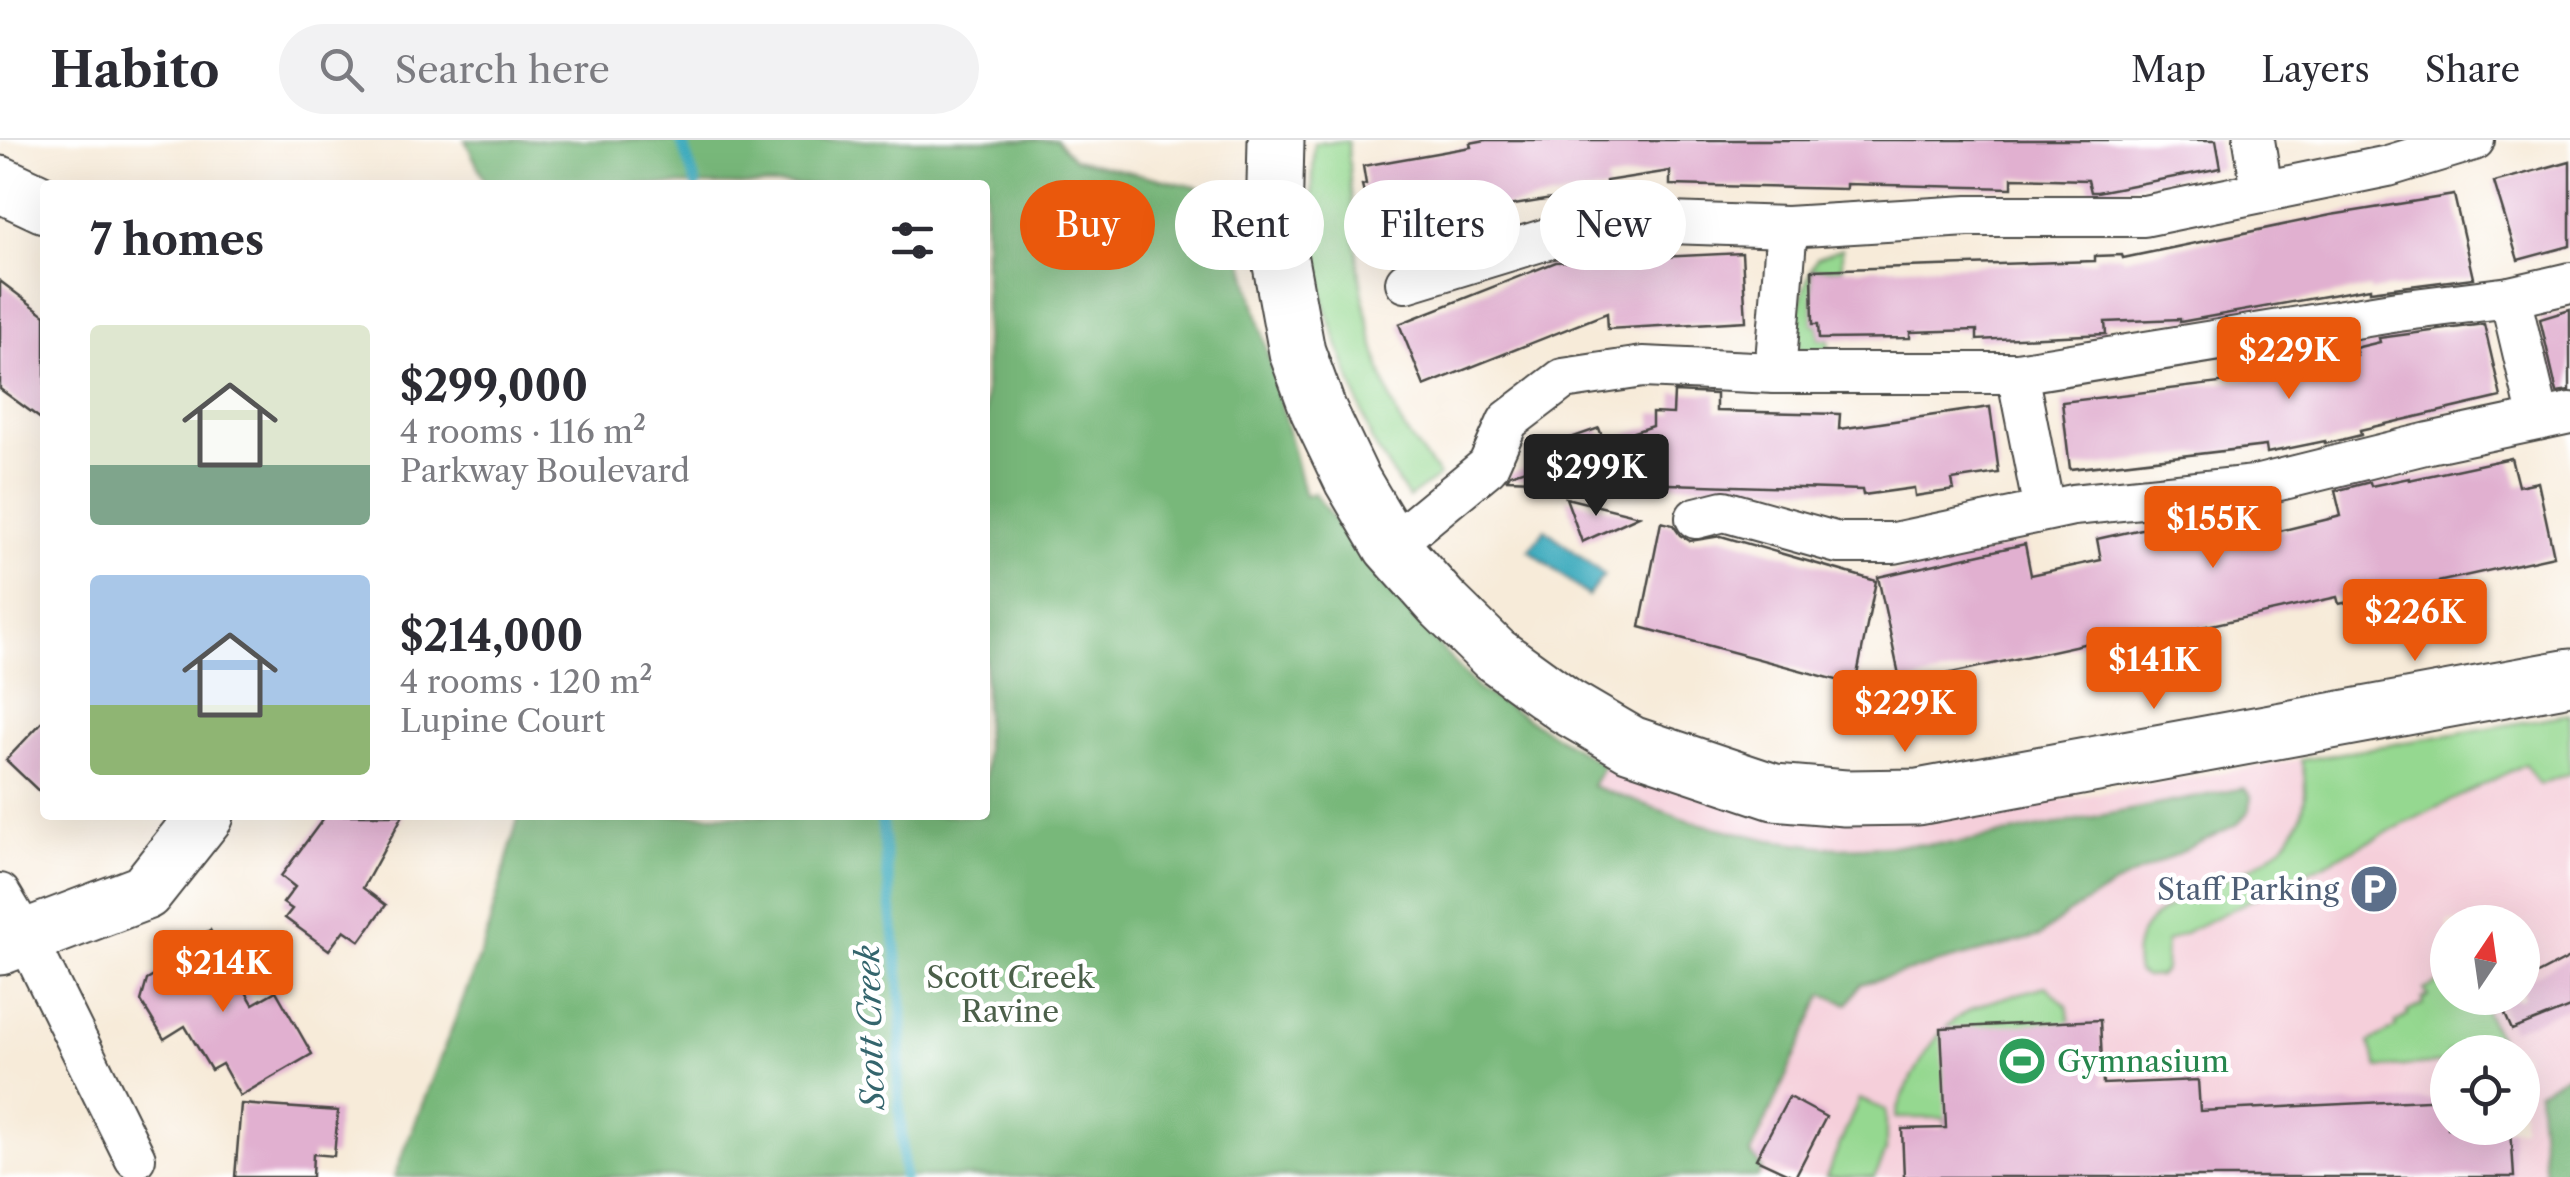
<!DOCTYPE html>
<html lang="en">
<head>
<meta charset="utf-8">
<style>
  :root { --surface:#fff; --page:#f2f2f3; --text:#2b2b33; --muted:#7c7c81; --line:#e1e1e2; --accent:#ea580c }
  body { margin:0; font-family:"Libre Caslon Text",serif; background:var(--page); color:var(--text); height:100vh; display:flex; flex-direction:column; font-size:38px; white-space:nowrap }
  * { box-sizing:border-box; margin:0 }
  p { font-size:32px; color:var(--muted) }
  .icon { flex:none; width:55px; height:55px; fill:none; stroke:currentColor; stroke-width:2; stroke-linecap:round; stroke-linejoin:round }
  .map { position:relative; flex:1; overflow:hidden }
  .sheet { position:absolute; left:40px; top:40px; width:950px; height:640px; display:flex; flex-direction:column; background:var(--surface); border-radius:10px; box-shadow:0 10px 40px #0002 }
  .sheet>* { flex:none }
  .top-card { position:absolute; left:1020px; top:40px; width:950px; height:90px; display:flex; gap:20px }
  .needle { width:65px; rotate:13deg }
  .controls { position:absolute; left:2430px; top:765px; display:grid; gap:20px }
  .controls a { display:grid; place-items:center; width:110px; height:110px; border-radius:50%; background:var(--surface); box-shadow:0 10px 40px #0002; font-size:50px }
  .price { position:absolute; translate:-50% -85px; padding:0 22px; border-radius:10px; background:var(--accent); color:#fff; font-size:32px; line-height:65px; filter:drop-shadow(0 2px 5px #0008) }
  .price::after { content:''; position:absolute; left:50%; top:60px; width:30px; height:22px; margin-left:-15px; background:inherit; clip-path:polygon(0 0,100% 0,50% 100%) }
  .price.on { background:#222; color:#fff }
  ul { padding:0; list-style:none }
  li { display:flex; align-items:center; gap:30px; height:250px; padding:0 50px }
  li span { display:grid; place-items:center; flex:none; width:280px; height:200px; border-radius:10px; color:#555 }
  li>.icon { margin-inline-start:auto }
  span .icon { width:120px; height:120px; fill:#fffc; stroke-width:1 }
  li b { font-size:42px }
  h2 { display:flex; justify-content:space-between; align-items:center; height:120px; padding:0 50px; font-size:42px }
  .chip { padding:0 35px; border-radius:45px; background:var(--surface); box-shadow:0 10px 40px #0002; font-size:35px; line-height:90px }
  .chip.on { background:var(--accent); color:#fff }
  header { display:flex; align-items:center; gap:60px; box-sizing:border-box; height:140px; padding:0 50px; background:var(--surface); border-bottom:2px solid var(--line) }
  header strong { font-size:48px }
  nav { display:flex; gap:55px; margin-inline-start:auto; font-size:35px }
  .search { width:700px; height:90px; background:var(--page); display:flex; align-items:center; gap:25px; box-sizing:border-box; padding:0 35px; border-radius:55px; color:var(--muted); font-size:38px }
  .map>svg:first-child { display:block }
</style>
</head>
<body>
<header>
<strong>Habito</strong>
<div class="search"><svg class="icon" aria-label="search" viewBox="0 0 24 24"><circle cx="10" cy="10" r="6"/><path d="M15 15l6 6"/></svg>Search here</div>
<nav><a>Map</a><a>Layers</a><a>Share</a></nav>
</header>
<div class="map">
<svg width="2570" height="1037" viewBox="0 0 2570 1037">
  <rect width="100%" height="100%" fill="#fff"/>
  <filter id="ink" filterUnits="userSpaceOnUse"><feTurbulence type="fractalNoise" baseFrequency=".01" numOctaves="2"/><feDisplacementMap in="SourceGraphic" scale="20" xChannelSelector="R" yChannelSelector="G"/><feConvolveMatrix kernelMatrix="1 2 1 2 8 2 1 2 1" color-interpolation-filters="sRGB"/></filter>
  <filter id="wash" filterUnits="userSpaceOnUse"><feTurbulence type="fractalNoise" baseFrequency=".0048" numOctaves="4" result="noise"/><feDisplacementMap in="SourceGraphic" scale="40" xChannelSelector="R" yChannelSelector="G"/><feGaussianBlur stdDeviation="2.25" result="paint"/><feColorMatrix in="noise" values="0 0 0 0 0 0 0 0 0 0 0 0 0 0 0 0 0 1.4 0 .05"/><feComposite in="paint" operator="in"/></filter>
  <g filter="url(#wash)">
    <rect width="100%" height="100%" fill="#f7ebd9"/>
    <!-- built -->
    <path fill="#f5cfda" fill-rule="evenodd" d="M1314,353L1374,433L1478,550L1604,625L1767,673L1928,682L2570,574V1037H1158ZM2448,782H2522V858H2448ZM2448,912H2522V988H2448Z"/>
    <!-- green -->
    <g fill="#95d890" stroke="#60825e" stroke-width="2.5">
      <path d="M1348,1C1352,93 1361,187 1396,273C1405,295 1425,316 1439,336L1408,358L1372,301L1327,172L1311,106L1314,3Z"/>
      <path d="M1842,108V129L1812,130L1813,184H1818L1819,199H1828L1829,216C1820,215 1806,216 1799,208C1786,193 1808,134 1817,118Z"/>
      <path d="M2569,574L2570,633L2539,645L2525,624L2166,802L2165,829L2159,836L2146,837L2137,832C2114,725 2338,764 2301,620Z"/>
      <path d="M2447,838L2448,858H2478L2506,912H2448L2447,923L2378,928L2369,903L2396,887L2395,883L2408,875L2407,872L2423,864L2422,859L2429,856L2424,850Z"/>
      <path d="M2046,846L2067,866L2070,882L2103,954L2106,981L1946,988L1945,978H1896C1899,960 1909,943 1918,927C1952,863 1981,865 2046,846Z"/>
      <path d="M1859,959L1886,970V1011L1875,1037H1826Z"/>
    </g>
    <!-- forest -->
    <g fill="#78b87a" stroke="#527252" stroke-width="2.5">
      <path d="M465,0H1056L1074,19L1226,54L1305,356L1314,353L1374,433L1478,549L1604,625L1592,646L1697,683L1771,700L1838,708L1958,703L2244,648L2251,656L2250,669L2239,683L2118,743L2067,774L2040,796L1861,844L1848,864L1823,854L1751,1014L1762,1028L1758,1037H394L483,808L519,675H985V45H487Z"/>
      <path d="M2570,933V1018L2563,1037H2545L2538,951Z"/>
    </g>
    <!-- water -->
    <path fill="#40acbe" stroke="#366c74" stroke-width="2.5" d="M1545,389L1604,435L1588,456L1529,410Z"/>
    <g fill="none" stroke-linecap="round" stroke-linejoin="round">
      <!-- stream -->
      <g stroke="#40acbe" stroke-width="11">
        <path d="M681,0L696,45"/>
        <path d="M881,675L903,873L898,941L904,1037"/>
      </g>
    </g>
    <g id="blocks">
      <!-- building -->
      <g fill="#e1b0d0">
        <path d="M1486,0H2216L2221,28L2097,52H2091L2088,40L2012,38V48L1846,44V49L1670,45V31L1606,41L1607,50L1465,73L1466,80L1375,96L1362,45L1366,44L1363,26L1471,7L1470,3Z"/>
        <path d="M2570,21V106L2518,120L2494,42Z"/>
        <path d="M2454,55L2473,138L2370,151V148L2180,182V179L2105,182L2106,194L1977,200V190L1910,192V198L1819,199L1818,184H1813L1812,130L2095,121V116L2122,115L2123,118L2331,75Z"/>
        <path d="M1742,113L1746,181L1608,189L1607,173L1424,246L1399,184L1556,122Z"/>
        <path d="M0,141L45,175V282L0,249Z"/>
        <path d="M2570,170V250L2557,252L2540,179Z"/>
        <path d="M2484,184L2501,257L2360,290L2361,295L2325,304V301L2267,313L2266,306L2070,329L2062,262L2253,239L2252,234L2357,215L2355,208L2380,202L2379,198Z"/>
        <path d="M1674,252L1716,254V271L1840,274L1839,289L1990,267L1999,333L1952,340L1954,350L1915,356L1914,348L1863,355L1862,350L1507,339L1510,334L1567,315L1562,301L1599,288L1604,302L1652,286V273L1673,274Z"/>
        <path d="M2511,318L2518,346L2538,342L2554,416L2339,464L2337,457L2099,510L2097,501L1901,544L1878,437L2025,404L2031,435L2101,420L2097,399L2200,376L2275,366L2280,391L2341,376L2335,351L2370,342L2371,346L2409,338V340Z"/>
        <path d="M1566,358L1639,376L1582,402Z"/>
        <path d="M1661,382L1673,385L1680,395L1690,401L1721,396L1876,441L1855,545L1640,487Z"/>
        <path d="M45,579V657L6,620Z"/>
        <path d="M326,675H403L363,748L386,765L360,801L344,790L329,810L285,778L292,769L283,763L295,747L281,736Z"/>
        <path d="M210,790L253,864L276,851L312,914L240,956L222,924L211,930L185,886L164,899L141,861L147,840L167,828L161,819Z"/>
        <path d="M2570,817V867L2512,890L2498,858H2522V842Z"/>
        <path d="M2100,880L2103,944L2198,940L2200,971L2448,959V988H2511L2514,1037H1904L1902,989L1946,988L1941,888Z"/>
        <path d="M1789,957L1826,977L1795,1037L1756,1019Z"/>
        <path d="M241,964L338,971L334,1016L313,1014L312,1037H235Z"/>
      </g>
    </g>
  </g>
  <g filter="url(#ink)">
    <use href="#blocks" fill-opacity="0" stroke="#4a4845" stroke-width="2.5"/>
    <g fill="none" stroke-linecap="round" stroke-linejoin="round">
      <!-- street casing -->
      <g stroke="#4a4845" stroke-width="44">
        <g id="street">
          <path d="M2254,0L2262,50"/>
          <path d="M1406,142L1547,99L1640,82L1787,87L1968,76H2144L2388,26L2474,0"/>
          <path d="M2510,157L2539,279"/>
          <path d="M1775,233L1787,87"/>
          <path d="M2017,233L2044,370"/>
          <path d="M1696,378L1724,371L1838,403H1894L2073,365L2255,346L2429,303L2570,273"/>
          <path d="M1391,406L1488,326L1508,281L1563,239L1643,227L1775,233H2017L2398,171L2510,157L2570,143"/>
          <path d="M0,754L27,799L135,1018"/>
        </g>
      </g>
      <!-- secondary casing -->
      <g stroke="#4a4845" stroke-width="59">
        <g id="secondary">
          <path d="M1276,0L1274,87L1297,212L1318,269L1352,340L1391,406L1442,463L1494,514L1566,566L1631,604L1774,652L1845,658L1918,657L2570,537"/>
          <path d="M0,44L45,65"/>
          <path d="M0,807L145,752L206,675"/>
        </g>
      </g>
      <!-- street -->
      <use href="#street" stroke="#fff" stroke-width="40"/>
      <!-- secondary -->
      <use href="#secondary" stroke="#fff" stroke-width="55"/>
    </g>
  </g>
  <!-- icons -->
  <defs>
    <g id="parking-disc" transform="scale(2.5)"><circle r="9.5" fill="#5c6f8a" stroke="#fff"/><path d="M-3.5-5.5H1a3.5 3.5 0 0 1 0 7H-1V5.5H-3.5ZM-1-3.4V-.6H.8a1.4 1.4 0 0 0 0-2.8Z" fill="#fff"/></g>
    <g id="stadium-disc" transform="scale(2.5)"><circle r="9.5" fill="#2e9e5b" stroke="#fff"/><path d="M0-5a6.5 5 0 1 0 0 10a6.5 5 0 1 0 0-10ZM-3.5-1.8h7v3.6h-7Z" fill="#fff"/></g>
  </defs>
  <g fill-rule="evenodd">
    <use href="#parking-disc" x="2374" y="749"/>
    <use href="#stadium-disc" x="2022" y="921"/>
  </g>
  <g text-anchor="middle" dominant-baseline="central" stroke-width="9" stroke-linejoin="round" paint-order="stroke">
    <!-- service labels -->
    <g font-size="30" fill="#4e5e75" stroke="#fff" text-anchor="end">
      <text x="2339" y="749">Staff Parking</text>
    </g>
    <!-- park labels -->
    <g font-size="30" fill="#4b5f49" stroke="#fff">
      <text x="1010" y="837">Scott Creek<tspan x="1010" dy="34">Ravine</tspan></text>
    </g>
    <!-- leisure labels -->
    <g font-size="30" fill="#27864d" stroke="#fff" text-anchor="start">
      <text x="2057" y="921">Gymnasium</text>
    </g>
    <!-- water labels -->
    <g font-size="32" font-style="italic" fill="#34656d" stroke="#fff">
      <text transform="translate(870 887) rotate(-92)">Scott Creek</text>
    </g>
  </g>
</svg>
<div class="controls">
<a><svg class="needle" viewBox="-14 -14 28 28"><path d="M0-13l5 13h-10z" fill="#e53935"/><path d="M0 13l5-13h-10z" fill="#7c7c81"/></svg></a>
<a><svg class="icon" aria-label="locate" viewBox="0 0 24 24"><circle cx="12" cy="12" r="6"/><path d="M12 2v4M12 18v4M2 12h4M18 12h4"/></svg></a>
</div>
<b class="price" style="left:2289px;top:262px">$229K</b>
<b class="price on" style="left:1596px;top:379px">$299K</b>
<b class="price" style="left:2213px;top:431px">$155K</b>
<b class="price" style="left:2415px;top:524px">$226K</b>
<b class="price" style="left:2154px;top:572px">$141K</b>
<b class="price" style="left:1905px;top:615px">$229K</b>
<b class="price" style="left:223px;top:875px">$214K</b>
<div class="top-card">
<a class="chip on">Buy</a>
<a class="chip">Rent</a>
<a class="chip">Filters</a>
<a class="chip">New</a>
</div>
<section class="sheet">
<h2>7 homes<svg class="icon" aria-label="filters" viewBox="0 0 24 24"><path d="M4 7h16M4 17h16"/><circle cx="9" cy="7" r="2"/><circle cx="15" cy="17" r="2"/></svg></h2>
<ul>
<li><span style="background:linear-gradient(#dfe7d0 70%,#7fa58c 0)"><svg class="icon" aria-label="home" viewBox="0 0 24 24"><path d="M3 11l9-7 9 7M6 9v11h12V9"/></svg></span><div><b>$299,000</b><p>4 rooms · 116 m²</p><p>Parkway Boulevard</p></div></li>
<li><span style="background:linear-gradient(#a9c7e8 65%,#8fb573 0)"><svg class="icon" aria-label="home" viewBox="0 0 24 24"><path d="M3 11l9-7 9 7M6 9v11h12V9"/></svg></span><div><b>$214,000</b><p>4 rooms · 120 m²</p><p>Lupine Court</p></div></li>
</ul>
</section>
</div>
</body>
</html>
